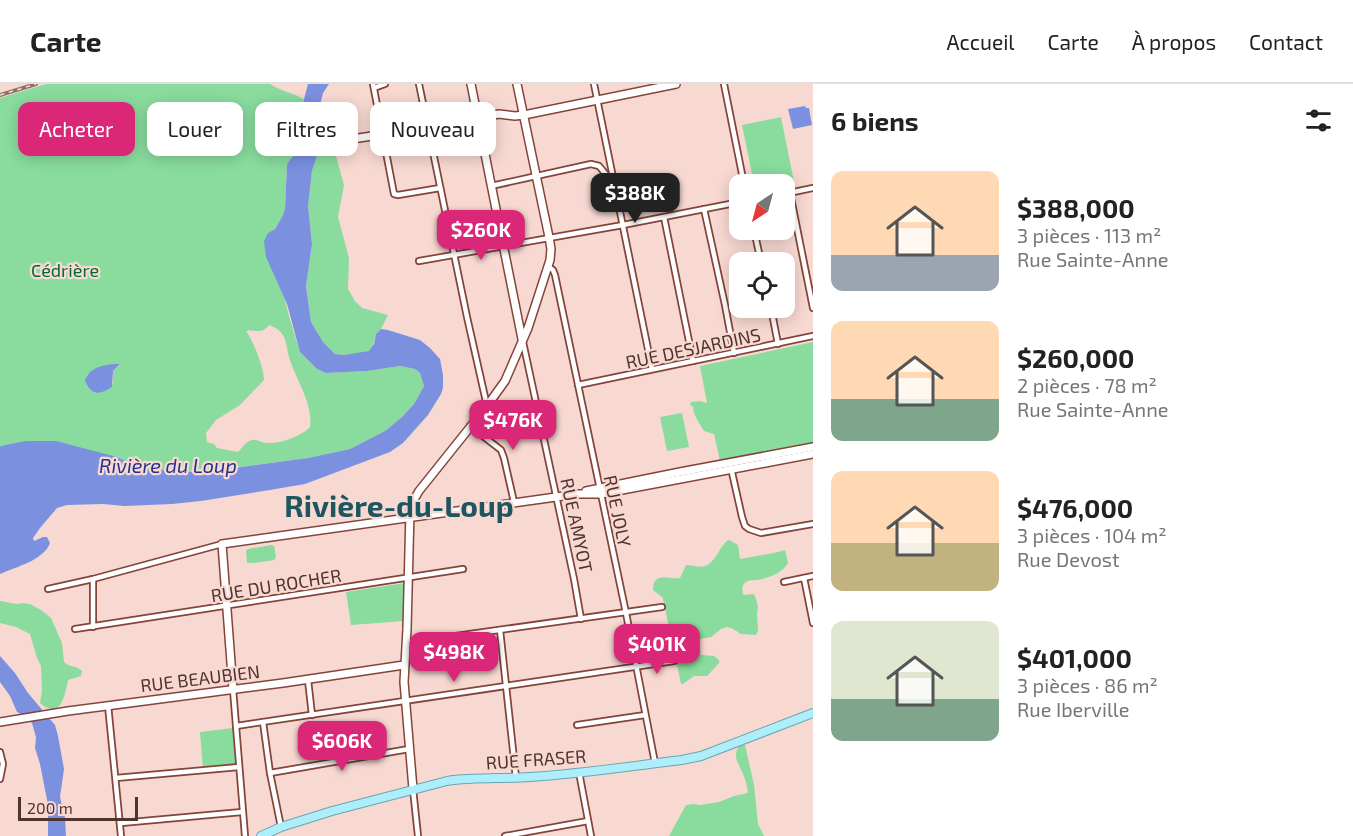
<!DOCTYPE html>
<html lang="fr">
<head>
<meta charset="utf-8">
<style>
  :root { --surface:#fff; --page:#f2f2f2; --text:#222; --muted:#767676; --line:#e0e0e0; --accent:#db2777 }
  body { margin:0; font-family:"Exo 2",sans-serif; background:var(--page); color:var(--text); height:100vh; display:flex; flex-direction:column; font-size:22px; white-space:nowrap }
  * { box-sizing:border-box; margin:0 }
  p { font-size:20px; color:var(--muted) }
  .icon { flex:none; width:33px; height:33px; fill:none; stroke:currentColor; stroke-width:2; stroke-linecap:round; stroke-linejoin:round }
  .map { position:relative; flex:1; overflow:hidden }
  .panel { display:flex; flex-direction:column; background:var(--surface); width:540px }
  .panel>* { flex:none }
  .banner { position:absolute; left:18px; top:18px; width:570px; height:54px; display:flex; gap:12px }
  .needle { width:39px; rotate:216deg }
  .controls { position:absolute; left:729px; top:90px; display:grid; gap:12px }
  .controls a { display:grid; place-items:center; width:66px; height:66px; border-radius:12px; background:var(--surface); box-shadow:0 3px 15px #0003; font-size:30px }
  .scale { position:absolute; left:18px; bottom:15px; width:120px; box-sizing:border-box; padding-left:6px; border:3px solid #51332d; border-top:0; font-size:16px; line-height:21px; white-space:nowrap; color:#51332d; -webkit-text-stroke:4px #f8d9d2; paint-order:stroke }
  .price { position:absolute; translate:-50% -51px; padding:0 14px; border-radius:12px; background:var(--accent); color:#fff; font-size:20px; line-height:39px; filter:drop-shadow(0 2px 3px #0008) }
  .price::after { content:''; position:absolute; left:50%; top:36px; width:18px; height:14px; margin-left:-9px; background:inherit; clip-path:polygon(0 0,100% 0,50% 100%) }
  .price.on { background:#222; color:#fff }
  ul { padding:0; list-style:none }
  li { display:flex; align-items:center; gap:18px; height:150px; padding:0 18px }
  li span { display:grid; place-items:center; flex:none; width:168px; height:120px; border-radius:12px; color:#555 }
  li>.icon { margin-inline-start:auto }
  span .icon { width:72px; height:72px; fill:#fffc; stroke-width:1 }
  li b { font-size:26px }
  h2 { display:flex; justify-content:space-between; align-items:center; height:72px; padding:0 18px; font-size:26px }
  .chip { padding:0 21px; border-radius:12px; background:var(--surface); box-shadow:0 3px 15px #0003; font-size:21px; line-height:54px }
  .chip.on { background:var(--accent); color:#fff }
  header { display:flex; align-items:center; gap:36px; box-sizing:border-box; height:84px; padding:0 30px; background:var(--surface); border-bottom:2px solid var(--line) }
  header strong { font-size:28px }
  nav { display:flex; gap:33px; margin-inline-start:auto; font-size:21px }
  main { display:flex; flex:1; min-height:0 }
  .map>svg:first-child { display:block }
</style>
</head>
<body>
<header>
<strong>Carte</strong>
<nav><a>Accueil</a><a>Carte</a><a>À propos</a><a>Contact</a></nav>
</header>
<main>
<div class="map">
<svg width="813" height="752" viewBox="0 0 813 752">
  <rect width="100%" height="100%" fill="#f8d9d2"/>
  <!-- green -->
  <g fill="#89dc9e" fill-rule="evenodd">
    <path d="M46,0H270C281,7 293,9 304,15L301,46L295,69L287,80L285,125L282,133L275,145L268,149L289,232L300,268L317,285L326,289L367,287L400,282L415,285L420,289L424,302L414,320L402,333L385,347L350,365L308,374L220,386L191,388L143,385L117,373L3,361L0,362V14ZM269,241C275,243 281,247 284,253C287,259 287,268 290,276C297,298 313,319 310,343C300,353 280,360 266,359C262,359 257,355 252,356C246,357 242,364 238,368L217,364L214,360L207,358L206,349L216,336L240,321L264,296C264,284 253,256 246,247C255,245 262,251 269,241ZM120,281L113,287V300L108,305L97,308L87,290Z"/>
    <path d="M325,24L327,27L329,47L344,101L338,133L349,174L348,205L355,217L362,224L388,231L381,245L376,250L372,264L369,267L364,269L344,271L335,270L323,258L311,238L306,201L312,160L308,122L312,87L319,65L317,52L319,25Z"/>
    <path d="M781,33L794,98L781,100H754L742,41Z"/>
    <path d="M813,258V359L720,377L714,350L704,347C700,340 693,331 693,323L690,321L691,318L700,317L707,319L700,282Z"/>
    <path d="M682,329L689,363L667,367L660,333Z"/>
    <path d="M728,456L731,457L738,461L740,475L774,469L785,466L788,479C783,489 768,494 758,496C757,496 749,496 748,497C742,499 742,505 743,510L745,511L753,510L755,512L758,522L757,530L758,547L756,551L741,550L733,545L727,543L721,545L711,553L700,555L698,559L701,571L714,572L719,576V579L707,592H694L683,600H681L663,515L662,513L653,506C653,487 668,496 680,494L686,481C692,481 699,484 705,482C716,478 719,463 728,456Z"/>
    <path d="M271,461L274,462L276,473L274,476L255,479H247L246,466L248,465Z"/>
    <path d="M405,499L404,537L351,541L346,508Z"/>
    <path d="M0,517L17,520L22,519L30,520L41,526L51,534L62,559L64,578C70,584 76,581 82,587L81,592L68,596C65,611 61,637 40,619L42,607L41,582L37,574L30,550L16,543L0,539Z"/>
    <path d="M233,644L237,683L203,686L200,648Z"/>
    <path d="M745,661L754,701L758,740L764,752H669L686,721L693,720L700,721L719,718L734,712L748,709C747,703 746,696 743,690C739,680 732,673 739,662Z"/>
  </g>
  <!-- water -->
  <g fill="#7b91e0">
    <path d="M308,0H329L323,9L319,25L317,52L319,65L312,87L308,122L312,160L306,202L311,238L323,258L335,270L344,271L369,267L374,260L376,250L381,245L388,246L420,256L430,264L440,275L443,291V304L441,310L428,331L403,359L390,368L305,400L270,406L201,417L172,420L124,422L103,420L67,421L57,424L40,444L33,454L34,457L43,453H47L50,459C44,476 16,483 0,490V362L26,357H56L117,373L143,385L191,388L220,386L308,374L350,365L385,347L402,333L414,320L424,302L420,289L415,285L400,282L367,287L326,289L317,285L300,268L287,220L266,173L264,157L268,149L275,145L282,133L285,125L287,80L295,69L301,46L304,15Z"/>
    <path d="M805,22L806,24H809L812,41L793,45L788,25Z"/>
    <path d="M120,280L113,287L112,303C99,311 92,312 85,297C89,282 107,280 120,280Z"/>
    <path d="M0,572L15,589L28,609L55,641L58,652L64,685L60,713L65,734L66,752H48V721L40,680L35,664L36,653L32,639L25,632L17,628L10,612L0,598Z"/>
  </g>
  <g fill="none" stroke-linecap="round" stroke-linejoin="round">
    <!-- street casing -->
    <g stroke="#844439" stroke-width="8">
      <g id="street">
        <path d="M373,0L394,110L398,111L440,104"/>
        <path d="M419,0L467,233L487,322"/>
        <path d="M594,0L652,285"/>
        <path d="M724,0L744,100"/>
        <path d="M374,4L385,0"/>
        <path d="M491,102L591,80L599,82L613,99"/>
        <path d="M790,109L813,224"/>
        <path d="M784,110L813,104"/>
        <path d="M704,125L725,221L734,269"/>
        <path d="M664,133L693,277"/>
        <path d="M754,146L761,178"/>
        <path d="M419,177L623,141L740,118"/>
        <path d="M549,183L553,186L555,191L626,529L655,679"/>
        <path d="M771,224L778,260"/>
        <path d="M523,258L574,495L581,535"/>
        <path d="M578,301L813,252"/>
        <path d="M470,342L501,366L504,374L514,418"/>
        <path d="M731,384L742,433L745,442L749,445L761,449L813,440"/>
        <path d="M804,494L813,539"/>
        <path d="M93,495V543"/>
        <path d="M784,498L813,492"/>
        <path d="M48,505L93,495L222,460"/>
        <path d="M75,545L463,485"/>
        <path d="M500,546L516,694"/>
        <path d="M406,559L662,523"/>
        <path d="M308,596L312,631"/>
        <path d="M233,605L245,752"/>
        <path d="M108,621L121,752"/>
        <path d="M263,638L270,689L281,743"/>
        <path d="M577,641L645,631"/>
        <path d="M236,642L674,577"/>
        <path d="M0,668L3,680L0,695"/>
        <path d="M579,688L591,752"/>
        <path d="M270,689L409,665"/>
        <path d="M116,694L239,683"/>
        <path d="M413,705L418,752"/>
        <path d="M121,739L242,728"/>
        <path d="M505,752L588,737"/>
      </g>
    </g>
    <!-- secondary casing -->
    <g stroke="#844439" stroke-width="10">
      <g id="secondary">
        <path d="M471,0L522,255"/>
        <path d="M339,57L372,52L390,50L499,30L515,32L524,31L676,0"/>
        <path d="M586,407L680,388L813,363"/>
        <path d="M233,605L222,460L556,413L577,410H601L813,370"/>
        <path d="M0,638L68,627L283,599L404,581"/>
        <path d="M413,705L404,598L407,545L410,427L412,419L419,407L487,322L505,297L528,244L550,176L551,165L549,153L517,0"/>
      </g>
    </g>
    <!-- primary casing -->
    <g stroke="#69a5b0" stroke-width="10">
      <path id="primary" d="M261,752L281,743L332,727L447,697C475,693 502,695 530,693C581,690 631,682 682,676L701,672L813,629"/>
    </g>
    <!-- street -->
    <use href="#street" stroke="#fff" stroke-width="4.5"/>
    <!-- secondary -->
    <use href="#secondary" stroke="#fff" stroke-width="7"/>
    <!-- primary -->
    <use href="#primary" stroke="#adeefa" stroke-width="8"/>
    <!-- rail casing -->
    <g stroke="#8f716b" stroke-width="4">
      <path id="rail" d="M0,11L36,0"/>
    </g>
    <!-- rail -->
    <use href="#rail" stroke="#f8d9d2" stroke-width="1.5" stroke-dasharray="4.5" stroke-linecap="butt"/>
  </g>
  <g text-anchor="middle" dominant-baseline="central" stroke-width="4.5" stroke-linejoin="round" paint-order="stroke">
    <!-- park labels -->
    <g font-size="18" fill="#046831" stroke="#f8d9d2">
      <text x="65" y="186">Cédrière</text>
    </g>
    <!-- street labels -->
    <g font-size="18" fill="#51332d" stroke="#f8d9d2">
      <text transform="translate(693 264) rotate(-12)">RUE DESJARDINS</text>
      <text transform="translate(618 427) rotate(78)">RUE JOLY</text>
      <text transform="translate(577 441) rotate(78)">RUE AMYOT</text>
      <text transform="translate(276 501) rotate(-9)">RUE DU ROCHER</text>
      <text transform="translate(200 594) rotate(-7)">RUE BEAUBIEN</text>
      <text transform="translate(536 675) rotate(-4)">RUE FRASER</text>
    </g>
    <!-- water labels -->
    <g font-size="20" font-style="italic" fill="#25318c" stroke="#f8d9d2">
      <text x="168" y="381">Rivière du Loup</text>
    </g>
    <!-- town labels -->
    <g font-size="30" font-weight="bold" fill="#1d5660" stroke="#f8d9d2">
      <text x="399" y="421">Rivière-du-Loup</text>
    </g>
  </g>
</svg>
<div class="controls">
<a><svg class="needle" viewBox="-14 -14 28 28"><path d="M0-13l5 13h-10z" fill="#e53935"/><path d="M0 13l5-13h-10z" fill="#767676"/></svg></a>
<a><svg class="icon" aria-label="locate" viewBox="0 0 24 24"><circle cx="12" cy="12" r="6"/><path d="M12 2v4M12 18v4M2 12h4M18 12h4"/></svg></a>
</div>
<div class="scale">200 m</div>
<b class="price on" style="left:635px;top:140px">$388K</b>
<b class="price" style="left:481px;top:177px">$260K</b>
<b class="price" style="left:513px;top:367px">$476K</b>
<b class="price" style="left:657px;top:591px">$401K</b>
<b class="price" style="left:454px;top:599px">$498K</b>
<b class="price" style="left:342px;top:688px">$606K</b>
<div class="banner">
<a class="chip on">Acheter</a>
<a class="chip">Louer</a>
<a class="chip">Filtres</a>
<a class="chip">Nouveau</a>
</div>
</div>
<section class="panel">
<h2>6 biens<svg class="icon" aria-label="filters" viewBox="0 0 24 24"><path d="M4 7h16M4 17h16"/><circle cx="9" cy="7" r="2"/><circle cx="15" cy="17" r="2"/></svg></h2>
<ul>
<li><span style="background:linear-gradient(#ffd9b3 70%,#9aa5b1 0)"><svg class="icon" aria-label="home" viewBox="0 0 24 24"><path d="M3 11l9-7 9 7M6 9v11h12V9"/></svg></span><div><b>$388,000</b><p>3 pièces · 113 m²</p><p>Rue Sainte-Anne</p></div></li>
<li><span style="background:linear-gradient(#ffd9b3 65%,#7fa58c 0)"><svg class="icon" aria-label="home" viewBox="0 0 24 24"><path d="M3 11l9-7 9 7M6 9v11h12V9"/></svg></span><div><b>$260,000</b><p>2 pièces · 78 m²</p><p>Rue Sainte-Anne</p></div></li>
<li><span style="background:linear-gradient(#ffd9b3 60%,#c2b280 0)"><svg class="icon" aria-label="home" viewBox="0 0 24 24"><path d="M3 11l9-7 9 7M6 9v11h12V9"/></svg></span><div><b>$476,000</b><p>3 pièces · 104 m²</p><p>Rue Devost</p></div></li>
<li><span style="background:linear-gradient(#dfe7d0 65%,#7fa58c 0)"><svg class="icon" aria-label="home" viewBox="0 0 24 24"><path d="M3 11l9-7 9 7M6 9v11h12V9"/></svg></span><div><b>$401,000</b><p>3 pièces · 86 m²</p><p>Rue Iberville</p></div></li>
</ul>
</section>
</main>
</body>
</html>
